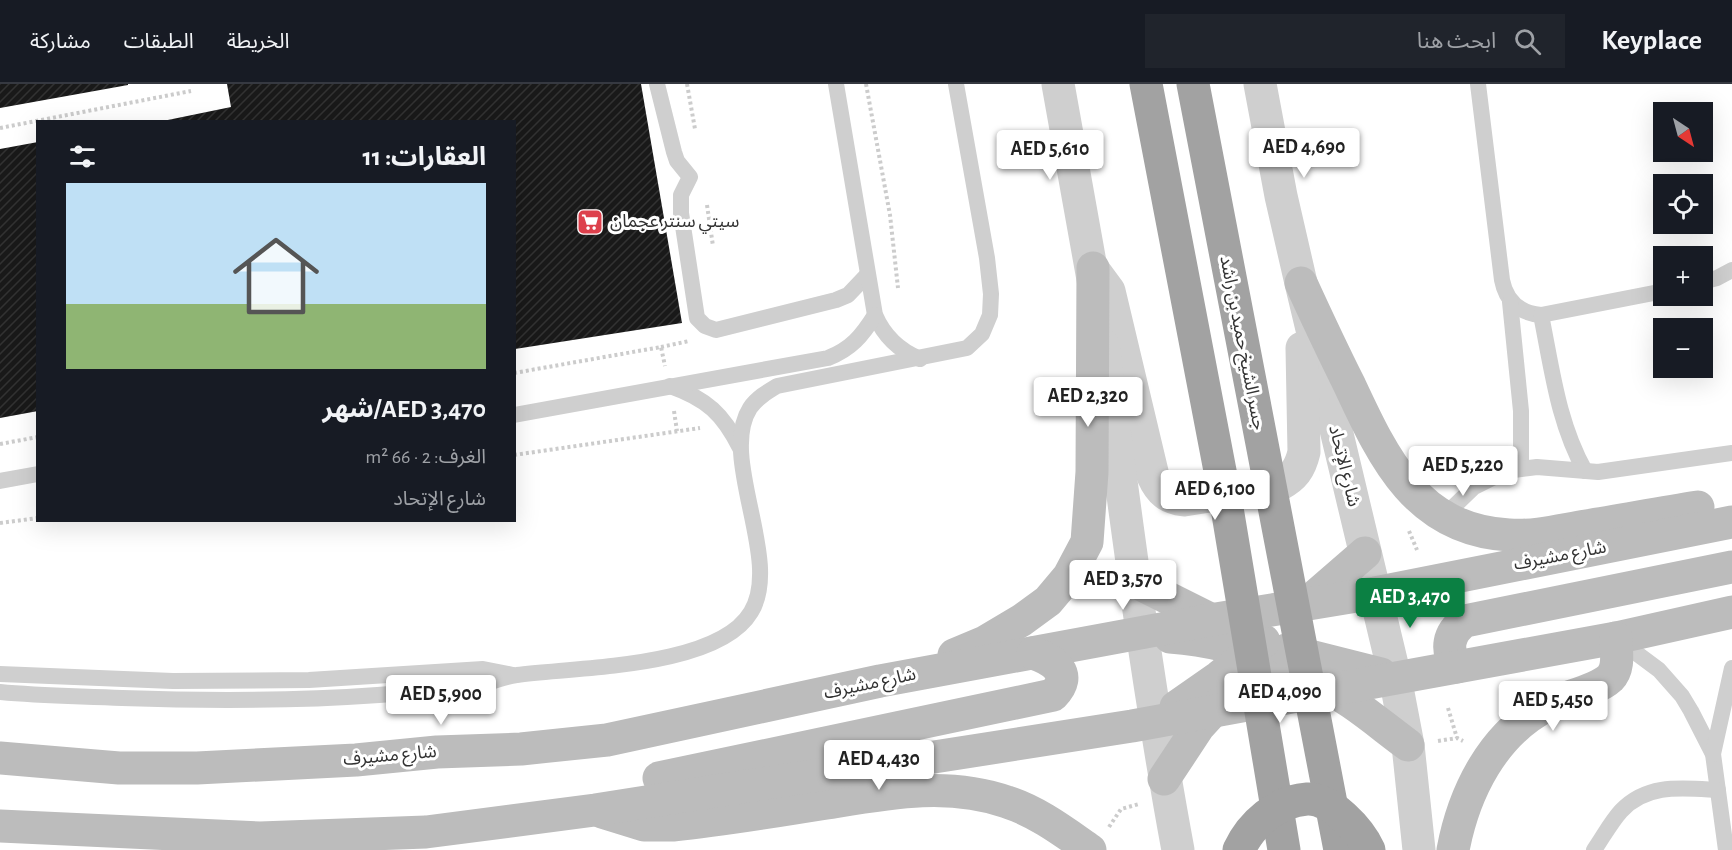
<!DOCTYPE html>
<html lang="ar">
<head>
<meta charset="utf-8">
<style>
  :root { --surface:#171b24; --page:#20242c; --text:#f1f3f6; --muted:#9ea1a6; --line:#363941; --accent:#0b8043 }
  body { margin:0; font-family:"Alegreya Sans","Noto Sans Arabic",sans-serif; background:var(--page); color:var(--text); direction:rtl; height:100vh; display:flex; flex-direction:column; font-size:22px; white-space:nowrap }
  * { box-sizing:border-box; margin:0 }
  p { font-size:20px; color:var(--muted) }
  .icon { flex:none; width:33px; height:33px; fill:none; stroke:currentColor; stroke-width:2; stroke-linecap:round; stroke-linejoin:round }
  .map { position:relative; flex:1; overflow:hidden; direction:ltr }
  .side { position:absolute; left:36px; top:36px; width:480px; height:402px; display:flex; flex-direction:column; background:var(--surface); border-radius:0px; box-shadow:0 6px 24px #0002; direction:rtl }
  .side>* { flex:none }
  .needle { width:39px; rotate:144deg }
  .controls { position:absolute; left:1653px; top:18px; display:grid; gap:12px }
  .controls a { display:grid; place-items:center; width:60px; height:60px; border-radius:0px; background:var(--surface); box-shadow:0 6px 24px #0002; font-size:30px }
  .price { position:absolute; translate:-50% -51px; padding:0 14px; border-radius:6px; background:#fff; color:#222; font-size:20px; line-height:39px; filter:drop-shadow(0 2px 3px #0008) }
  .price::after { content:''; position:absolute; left:50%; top:36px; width:18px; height:14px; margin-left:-9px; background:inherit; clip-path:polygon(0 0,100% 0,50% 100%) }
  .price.on { background:var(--accent); color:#fff }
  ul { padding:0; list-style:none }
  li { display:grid; align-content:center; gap:12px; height:318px; padding:0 30px }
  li+li { border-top:2px solid var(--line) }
  li span { display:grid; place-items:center; height:186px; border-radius:0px; color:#555 }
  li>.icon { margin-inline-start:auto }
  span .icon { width:108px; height:108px; fill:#fffc; stroke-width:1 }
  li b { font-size:26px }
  h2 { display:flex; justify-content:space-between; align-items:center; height:72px; padding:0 30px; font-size:26px }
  header { display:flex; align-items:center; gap:36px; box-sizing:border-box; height:84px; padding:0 30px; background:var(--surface); border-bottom:2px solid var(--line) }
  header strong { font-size:28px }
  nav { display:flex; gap:33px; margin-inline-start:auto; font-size:21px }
  .search { width:420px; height:54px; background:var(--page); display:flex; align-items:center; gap:15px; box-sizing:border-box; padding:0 21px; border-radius:0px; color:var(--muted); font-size:22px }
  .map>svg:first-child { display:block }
</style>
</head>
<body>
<header>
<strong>Keyplace</strong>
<div class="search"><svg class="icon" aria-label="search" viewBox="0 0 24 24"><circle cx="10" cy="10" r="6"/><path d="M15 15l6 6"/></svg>ابحث هنا</div>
<nav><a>الخريطة</a><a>الطبقات</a><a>مشاركة</a></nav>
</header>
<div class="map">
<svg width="1732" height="766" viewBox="0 0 1732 766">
  <defs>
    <pattern id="building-hatch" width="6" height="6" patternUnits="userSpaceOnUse" patternTransform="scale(1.5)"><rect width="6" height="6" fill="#191919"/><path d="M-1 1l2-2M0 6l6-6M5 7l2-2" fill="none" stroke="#323232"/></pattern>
  </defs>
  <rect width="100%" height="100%" fill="#fff"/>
  <!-- building -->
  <g fill="url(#building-hatch)">
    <path d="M0,0H128V1L0,24Z"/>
    <path d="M227,0H641L682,239L515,265L514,38H158L231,23Z"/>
    <path d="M38,58V327L0,334V65Z"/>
  </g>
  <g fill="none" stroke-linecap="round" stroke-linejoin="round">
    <!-- path -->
    <g stroke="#ccc" stroke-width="4" stroke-dasharray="3 3" stroke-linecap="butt">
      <path d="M687,0L695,45"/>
      <path d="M866,0L890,131L898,204"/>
      <path d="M0,44L191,7"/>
      <path d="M707,121L713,162"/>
      <path d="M661,263L689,257"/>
      <path d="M514,289L661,263L665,282"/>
      <path d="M674,327L677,347"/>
      <path d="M0,360L38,353"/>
      <path d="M514,371L700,344"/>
      <path d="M0,439L38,434"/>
      <path d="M1409,447L1417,466"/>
      <path d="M1448,624L1457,654"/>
      <path d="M1438,657L1457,654L1463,657"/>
      <path d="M1109,743L1121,725L1139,720"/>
    </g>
    <!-- service -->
    <g stroke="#cfcfcf" stroke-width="16">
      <path d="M657,0L674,68L677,77L690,93L681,111V129L697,234L705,242L716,246L836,216L848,211L867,191"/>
      <path d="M836,0L875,231C884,252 898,266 920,275"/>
      <path d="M1478,0L1502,196C1506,217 1519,229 1541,231L1664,207"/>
      <path d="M1702,198L1717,194L1732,186"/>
      <path d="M1510,218L1521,327V384"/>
      <path d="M1541,231C1552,285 1558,339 1585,387"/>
      <path d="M670,302C707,315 723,330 740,364"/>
      <path d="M514,331L828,274C851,265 862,252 875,231"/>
      <path d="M0,397L38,390"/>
      <path d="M1444,432L1474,403L1506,387L1537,383L1598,388L1732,369"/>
      <path d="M1616,554L1659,586L1682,612L1691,627L1713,670L1726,766"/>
      <path d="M0,590L173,597L309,596L483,585L513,591"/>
      <path d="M0,608C40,612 81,612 122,614C238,618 367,617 482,600C494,598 505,592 517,591C576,583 718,584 751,528C783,476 718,374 750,324C757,314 767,308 777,302L967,264L982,250L990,231L991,210L987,174L956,0"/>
      <path d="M1713,670L1732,584"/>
      <path d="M1594,766C1603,753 1611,738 1621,727C1647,699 1682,704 1718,706"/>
    </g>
    <!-- tertiary -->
    <g stroke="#cfcfcf" stroke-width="33">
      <path d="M1058,0L1096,212"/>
      <path d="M1260,0L1281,112L1301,199L1395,593L1408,661L1419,766"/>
      <path d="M1095,188L1109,207L1153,392C1160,408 1168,414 1184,416L1279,401C1294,393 1300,385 1304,368L1302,264"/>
      <path d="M1103,261C1125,429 1147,599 1178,766"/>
    </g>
    <!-- secondary -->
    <g stroke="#bcbcbc" stroke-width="33">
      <path d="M1301,199C1317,234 1333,268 1350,302C1384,375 1417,446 1509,451C1535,453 1561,446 1586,442C1623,436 1660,429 1698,423"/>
      <path d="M1134,497L1218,539"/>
      <path d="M1305,521L1365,469"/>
      <path d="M1170,553C1236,558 1298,582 1352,619C1371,632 1389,647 1408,661"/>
      <path d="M1286,566L1381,590"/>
      <path d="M954,571L985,558L1022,536L1048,517L1069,492L1087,458L1092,388L1093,184"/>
      <path d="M1457,583C1445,566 1448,549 1465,537L1732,483"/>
      <path d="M1176,623L1219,593L1264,557"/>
      <path d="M0,674L119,684H197L356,676L437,668L521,665L607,656L880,597L1210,536L1375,509L1732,438"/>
      <path d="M659,694L1053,611C1074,590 1054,576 1033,569"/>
      <path d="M1164,695L1199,642L1220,619"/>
      <path d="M602,728L644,741H673C724,736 775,727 827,719C887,709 948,697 1007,718C1038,728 1064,748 1090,766"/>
      <path d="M0,742L260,754L426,748L595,726L1132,642L1616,554L1732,528"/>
      <path d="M1453,766C1464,708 1493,649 1548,621C1566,612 1596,607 1610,594C1620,584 1616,567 1616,554"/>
    </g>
    <!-- trunk -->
    <g stroke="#a2a2a2" stroke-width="33">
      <path d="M1146,0L1226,418L1284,766"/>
      <path d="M1193,0L1340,766"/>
      <path d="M1239,766C1251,740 1277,717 1307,715C1331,714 1360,746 1369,766"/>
    </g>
  </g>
  <!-- icons -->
  <defs>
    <g id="supermarket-square" transform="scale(1.35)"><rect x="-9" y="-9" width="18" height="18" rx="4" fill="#dd404c" stroke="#fff"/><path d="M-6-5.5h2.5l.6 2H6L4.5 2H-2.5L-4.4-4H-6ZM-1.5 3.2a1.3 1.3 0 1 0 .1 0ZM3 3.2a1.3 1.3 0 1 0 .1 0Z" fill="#fff"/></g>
  </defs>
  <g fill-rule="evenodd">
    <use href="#supermarket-square" x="590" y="138"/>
  </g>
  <g text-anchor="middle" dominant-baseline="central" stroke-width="6" stroke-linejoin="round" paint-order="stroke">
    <!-- poi labels -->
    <g font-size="18" fill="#323232" stroke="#fff" text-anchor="start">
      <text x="610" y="138">سيتي سنتر عجمان</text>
    </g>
    <!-- street labels -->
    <g font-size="18" fill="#323232" stroke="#fff">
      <text transform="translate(1242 259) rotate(79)">جسر الشيخ حميد بن راشد</text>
      <text transform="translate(1344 382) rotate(76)">شارع الإتحاد</text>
      <text transform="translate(1560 472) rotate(-11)">شارع مشيرف</text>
      <text transform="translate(870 600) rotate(-12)">شارع مشيرف</text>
      <text transform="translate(390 672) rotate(-5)">شارع مشيرف</text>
    </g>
  </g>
</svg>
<div class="controls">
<a><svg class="needle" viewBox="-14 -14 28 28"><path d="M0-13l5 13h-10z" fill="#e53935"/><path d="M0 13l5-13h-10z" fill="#9ea1a6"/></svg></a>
<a><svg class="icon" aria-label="locate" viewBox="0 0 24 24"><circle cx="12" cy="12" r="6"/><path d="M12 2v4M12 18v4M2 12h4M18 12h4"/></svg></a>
<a>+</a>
<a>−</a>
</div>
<b class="price" style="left:1304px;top:95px">AED 4,690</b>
<b class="price" style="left:1050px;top:97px">AED 5,610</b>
<b class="price" style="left:1088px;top:344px">AED 2,320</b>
<b class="price" style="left:1463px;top:413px">AED 5,220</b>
<b class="price" style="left:1215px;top:437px">AED 6,100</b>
<b class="price" style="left:1123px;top:527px">AED 3,570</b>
<b class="price on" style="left:1410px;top:545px">AED 3,470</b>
<b class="price" style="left:1280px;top:640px">AED 4,090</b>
<b class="price" style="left:441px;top:642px">AED 5,900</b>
<b class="price" style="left:1553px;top:648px">AED 5,450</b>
<b class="price" style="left:879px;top:707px">AED 4,430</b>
<section class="side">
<h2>العقارات: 11<svg class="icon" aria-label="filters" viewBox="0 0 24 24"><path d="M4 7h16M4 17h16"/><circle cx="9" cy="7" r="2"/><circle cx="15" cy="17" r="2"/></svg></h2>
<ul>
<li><span style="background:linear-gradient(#bfe0f5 65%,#8fb573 0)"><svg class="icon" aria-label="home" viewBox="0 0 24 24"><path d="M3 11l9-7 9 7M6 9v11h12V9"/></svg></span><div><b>AED 3,470/شهر</b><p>الغرف: 2 · 66 m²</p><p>شارع الإتحاد</p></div></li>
</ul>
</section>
</div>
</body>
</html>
